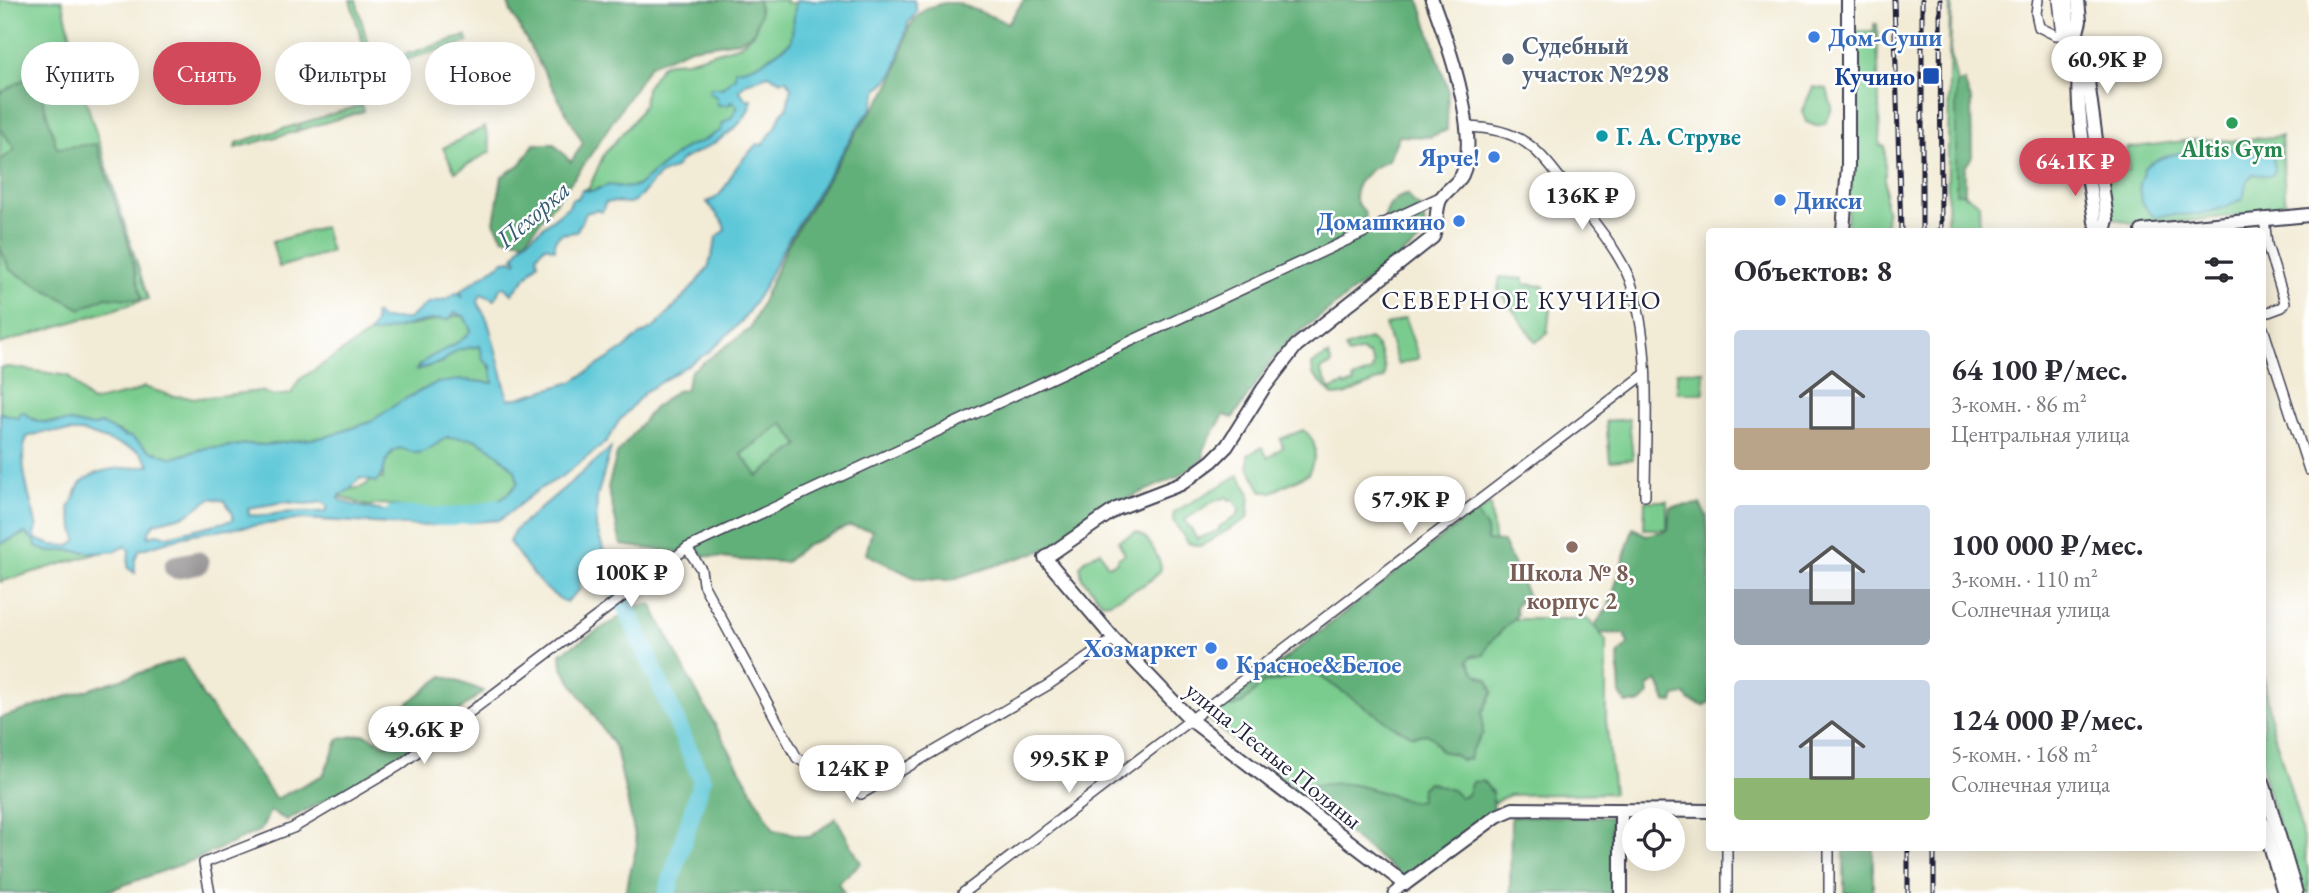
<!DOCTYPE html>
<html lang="ru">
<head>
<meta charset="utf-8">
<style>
  :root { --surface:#fff; --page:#f7f7f7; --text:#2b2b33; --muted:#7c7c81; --accent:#d1495b }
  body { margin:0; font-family:"EB Garamond",serif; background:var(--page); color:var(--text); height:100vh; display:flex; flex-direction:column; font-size:26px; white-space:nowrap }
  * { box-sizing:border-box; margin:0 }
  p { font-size:23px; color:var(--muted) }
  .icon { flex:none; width:38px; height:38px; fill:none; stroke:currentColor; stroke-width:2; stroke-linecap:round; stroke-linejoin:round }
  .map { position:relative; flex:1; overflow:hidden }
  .sheet { position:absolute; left:1706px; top:228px; width:560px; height:623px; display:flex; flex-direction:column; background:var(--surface); border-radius:7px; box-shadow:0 4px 18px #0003 }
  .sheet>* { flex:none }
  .banner { position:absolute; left:21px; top:42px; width:665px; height:63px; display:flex; gap:14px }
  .tools { position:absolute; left:1622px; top:808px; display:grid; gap:14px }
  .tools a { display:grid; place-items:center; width:63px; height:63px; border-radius:50%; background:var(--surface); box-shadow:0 4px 18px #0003; font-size:35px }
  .price { position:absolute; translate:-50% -60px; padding:0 16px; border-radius:24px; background:#fff; color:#222; font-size:23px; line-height:46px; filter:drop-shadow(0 2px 4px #0008) }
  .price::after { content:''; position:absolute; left:50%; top:42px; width:21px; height:16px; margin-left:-10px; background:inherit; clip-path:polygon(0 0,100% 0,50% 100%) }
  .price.on { background:var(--accent); color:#fff }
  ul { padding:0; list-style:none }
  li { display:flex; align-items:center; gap:21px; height:175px; padding:0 28px }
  li span { display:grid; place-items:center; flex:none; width:196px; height:140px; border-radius:7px; color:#555 }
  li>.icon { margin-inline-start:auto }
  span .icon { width:84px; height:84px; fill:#fffc; stroke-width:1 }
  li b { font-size:30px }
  h2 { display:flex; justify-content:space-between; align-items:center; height:84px; padding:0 28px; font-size:30px }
  .tag { padding:0 24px; border-radius:32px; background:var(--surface); box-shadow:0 4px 18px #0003; font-size:24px; line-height:63px }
  .tag.on { background:var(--accent); color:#fff }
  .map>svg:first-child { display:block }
</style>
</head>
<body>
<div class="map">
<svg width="2309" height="893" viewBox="0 0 2309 893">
  <rect width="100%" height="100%" fill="#fff"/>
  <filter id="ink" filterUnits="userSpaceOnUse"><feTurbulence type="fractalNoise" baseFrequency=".0143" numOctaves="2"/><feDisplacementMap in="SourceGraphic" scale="14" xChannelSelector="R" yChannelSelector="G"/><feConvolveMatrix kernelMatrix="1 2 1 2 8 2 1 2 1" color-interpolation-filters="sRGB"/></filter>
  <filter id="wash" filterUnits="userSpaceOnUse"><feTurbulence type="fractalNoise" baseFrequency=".00686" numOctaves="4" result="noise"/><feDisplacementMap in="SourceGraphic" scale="28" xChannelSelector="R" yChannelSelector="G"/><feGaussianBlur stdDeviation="1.57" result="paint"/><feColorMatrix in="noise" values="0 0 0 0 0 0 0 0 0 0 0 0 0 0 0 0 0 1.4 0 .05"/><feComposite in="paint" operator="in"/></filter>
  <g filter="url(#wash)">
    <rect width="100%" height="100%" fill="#f2ebd5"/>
    <!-- green -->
    <g fill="#79cc8e" stroke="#4e7764" stroke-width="2" fill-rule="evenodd">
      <path d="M0,0H62L76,58L73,59L148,299L0,344Z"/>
      <path d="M350,0H356L377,78L373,77Z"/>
      <path d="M758,0H786V3H796L791,42C774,54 757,69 735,70L736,77L722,88L717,97L728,105L733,102L739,107L731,118L723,123L721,130L701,142L686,147L637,186L625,188L619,186L599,188L593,191L582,190L589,188L604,154L634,120L644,104L646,88L661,66L669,62L687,61L740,45L754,32L760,14Z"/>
      <path d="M1950,0H1952L1950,50L1957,84L1956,192L1962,193L1979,203L1980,231H1947Z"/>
      <path d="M1874,24H1877L1880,146H1885V205L1887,212L1885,231H1847L1852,31H1874Z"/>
      <path d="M466,36L468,42L384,66V61Z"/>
      <path d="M1813,87L1827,89L1832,108L1825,124L1816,126L1806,122L1802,111Z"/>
      <path d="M362,105L364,111L300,130L299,124Z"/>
      <path d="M296,125L298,131L235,148L236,143Z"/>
      <path d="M485,127L491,151L455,172L443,148Z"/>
      <path d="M2281,136L2286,210L2142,226L2112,218L2103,173L2129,170L2126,148L2201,139L2234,141Z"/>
      <path d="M324,227L331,252L279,267L272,242Z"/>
      <path d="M1500,277L1524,279V284L1544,286V294L1552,296L1547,334L1536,342L1498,289Z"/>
      <path d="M457,316H464L471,330L466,338L418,366L417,370L442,362L457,350L480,346L493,374L494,383L461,380L419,391L370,422L326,437L265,445L248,444L217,448L209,447L173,458L151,451L117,431L111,430L101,424C88,430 79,422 66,422C51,422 40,425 27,415L20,418L0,413V368L9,367L68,376L91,402L131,393L144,387L173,396L199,398L261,391L273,396L291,394L299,380L369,334Z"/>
      <path d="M1405,318L1419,358L1398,365L1385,325Z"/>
      <path d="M1369,339C1380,345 1387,367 1384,378L1345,395L1333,396L1313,374L1312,364L1328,355L1332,364L1320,370L1330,390L1344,384L1346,386L1354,383L1353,379L1373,371L1372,367L1374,365L1368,354L1365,355L1363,351L1348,355L1345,348Z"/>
      <rect x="1677" y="371" width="27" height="22"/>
      <path d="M1629,419L1633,459L1610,461L1606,421Z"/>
      <path d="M782,423L799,445L758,477L741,454Z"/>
      <path d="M1303,430C1320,441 1316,458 1308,474L1272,492H1262L1248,466V455L1262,447L1268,458L1283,447L1280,439Z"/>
      <path d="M473,434L497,451L520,474L516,488L480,513L444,514L383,504L367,506L341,497L342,491L362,487L376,478L383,479V463L400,445Z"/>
      <path d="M1239,475L1250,494L1248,518L1201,546L1188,543L1173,520L1174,512ZM1227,497L1229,500L1233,499L1240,510L1238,512L1239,515L1219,527L1220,530L1197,539L1185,520L1212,502Z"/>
      <path d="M1645,501H1667V529H1644Z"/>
      <path d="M1490,504L1504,619H1588L1606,640V720L1614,793L1510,795L1500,799L1404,873L1205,718Z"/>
      <path d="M1136,532C1146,536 1150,543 1155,552C1157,557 1161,563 1161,568C1159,580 1121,596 1110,602L1103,603L1082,578L1080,566L1085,560L1100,551L1108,566L1117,562V559L1125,554L1118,541Z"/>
      <path d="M26,533L49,552L65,550L99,553L0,582V544Z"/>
      <path d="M2263,676C2268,693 2268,711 2273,729C2287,782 2309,838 2309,893H2299L2263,774Z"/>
    </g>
    <!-- forest -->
    <g fill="#62b079" stroke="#42695a" stroke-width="2" fill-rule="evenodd">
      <path d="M507,0H758L760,14L754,32L739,41L691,48L650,65L581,169L525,241L503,238L494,222L502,176L521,164L534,144H554L571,162L583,143L511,12Z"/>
      <path d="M1024,0H1419L1448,89L1447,130L1430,137L1399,136L1388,160L1370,170L1358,183L1355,196L1357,203L1364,211L1367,223L1374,230L1383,227C1385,209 1390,199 1408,194L1412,202L1423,209L1425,229L1420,241L1293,337L1271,361L1233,418L1224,415L1203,449L1204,458L1179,476L1106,508L1092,522L1053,547L950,580L917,579L866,554L872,530L849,526L803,547L786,562L738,560L621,545L608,487L617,454L653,409L676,391L685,390L691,371L750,329L787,246L858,129L885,94L896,72L909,27L918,16L927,8L944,3H958L1008,23ZM783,423L799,445L758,476L741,454Z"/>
      <path d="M28,77L37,81L57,148L96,144L129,245L142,300L106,297L81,309L10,270L0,248V161L15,149L0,128V93Z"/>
      <path d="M1964,81L1971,100L1972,157L1965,167V196L1962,193H1956V88L1957,84Z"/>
      <path d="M1700,504L1707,517L1710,568V702L1704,706L1690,701L1685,694L1675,696L1673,703L1666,702L1657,680L1648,687L1649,694L1641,703H1626L1620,694L1618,655L1628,644L1625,634L1600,633L1595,625L1609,606L1633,528L1646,535L1668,530L1670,507Z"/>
      <path d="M1475,511L1486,528L1487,541L1503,542L1532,605L1519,601L1515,608L1517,615L1489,644L1484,655L1472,656L1468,660L1475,673L1488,680L1493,692L1482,713L1483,733L1472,749L1469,759L1461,760L1454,754L1440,751L1434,739L1426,734L1413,736L1393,726L1318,675C1297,668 1282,685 1264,682L1242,704L1231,707L1228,703Z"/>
      <path d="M651,604L691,682L774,830L810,837L836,818L861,863L838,883L844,893H625L637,845L616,749L562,668L561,653L638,606Z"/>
      <path d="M183,659L202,695L276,799L323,775L339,739L364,734L387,745L403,728V707L443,676L484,691L416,744L347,789L287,820L270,811L261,830L199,858L102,893H0V718Z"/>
      <path d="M1483,781L1492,792L1494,811L1405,878L1289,787L1292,784C1309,789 1329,781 1347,784C1369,786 1391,796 1412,802L1420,800L1421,789L1428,782L1452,790L1460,797L1467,795L1472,782Z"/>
      <path d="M1511,816L1611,817V893H1510Z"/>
      <rect x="1844" y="847" width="29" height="46"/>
    </g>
    <!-- water -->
    <g fill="#5ec8d8" stroke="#40758a" stroke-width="2" fill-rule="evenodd">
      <path d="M796,0H914L917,12L908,23L895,70L890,78L878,89L872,108L859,125L785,245L763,289L743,320L709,352L645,392L619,421L606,442L563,476L538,490L500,520L423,526L303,519L192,534L139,550L135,560V573L128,568L129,550L125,546L116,551L99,553L66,550L49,552L36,546L35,541L25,533L0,544V413L19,418L20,413L24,412C36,426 50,422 67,422C79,422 89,430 101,424L127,437L130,436L151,451L173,458L209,447L217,448L248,444L265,445L326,437L370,422L401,401L436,383L462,380L493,383L491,366L483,360L480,346L457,350L442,362L416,370C428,352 458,349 471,330L464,316L455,313L448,320C425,316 393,332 369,334L375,323L374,314H377L380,319H408L428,303L447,299L457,292L463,298L460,291L504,261L512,260L516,262L517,260L514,257L521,245L569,206L572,199L578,198L582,190L593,191L609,185L625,188L637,186L686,147L701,142L721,130L723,123L731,118L738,107L732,101L728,105H717V97L709,93L711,88H722L735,77V70C757,69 774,54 791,42ZM768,75L782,81L786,79L791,87L787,108L781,114L776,127L762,145L757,144C751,151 744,157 738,165C728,178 725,197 707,202L723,222L725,230L717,237L708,268L691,289L656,326L634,339L625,348L572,382L518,398L508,399C502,373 495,347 488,322C486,315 480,310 478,302L481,294L495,300L500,288L505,287L512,294L538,263L537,255L545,246L555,249V240L561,234L576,232L586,213L596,210L602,212L605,203C615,199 627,207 636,200C644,195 650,182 659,176C663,172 668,172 673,169C678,166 680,160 685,158C707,148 750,127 751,99H746L739,90L746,83ZM43,432H83L139,451L150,465C125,471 101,464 81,483C75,490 75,500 69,508L77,540L69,546L51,545L36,539L34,533L37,529C32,502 16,463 27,437ZM447,437L474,439L491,448L515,470L518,483C509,494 492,508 479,513C458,521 357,512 339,499L340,495L349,490L360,478L376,482C386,473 383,461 392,452C402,443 409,454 418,453C430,451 437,443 447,437ZM211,498L225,501L233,514V520L167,536L156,534L148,537L150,529L155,523L186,515ZM285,502L306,504L323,502L328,507L326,511C315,513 306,511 296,512C280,512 265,517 249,515L248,508Z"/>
      <path d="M2219,148L2273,155L2275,172L2270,176L2253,174L2246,183L2243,199C2231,204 2217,211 2205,213C2187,215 2172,215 2153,216C2145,207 2137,198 2140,184C2142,178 2144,176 2144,168C2164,151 2194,152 2219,148Z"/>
      <path d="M611,448L597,497L596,527L611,573L599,579L588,568H579L580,589L566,602C540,590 526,564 509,542L514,531Z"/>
    </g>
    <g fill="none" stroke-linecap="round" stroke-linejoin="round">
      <!-- river -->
      <g stroke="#5ec8d8" stroke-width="18">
        <path d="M393,515L453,517C468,513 481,514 496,508"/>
        <path d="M611,573L702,780L667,893"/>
      </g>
      <!-- taxiway -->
      <path stroke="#8a8688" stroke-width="24" d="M176,567L197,563"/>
    </g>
  </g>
  <g filter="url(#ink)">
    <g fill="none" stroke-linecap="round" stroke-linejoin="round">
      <!-- street casing -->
      <g stroke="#414052" stroke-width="12">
        <g id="street">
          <path d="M2038,0L2036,13L2039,27L2055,35L2076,36"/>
          <path d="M2058,0L2062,36"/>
          <path d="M1466,127C1522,128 1537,148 1569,190C1589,216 1617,248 1629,278C1653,341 1645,429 1645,496"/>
          <path d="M2263,314L2282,307L2285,302L2267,245L2264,218"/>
          <path d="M2263,328L2309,470"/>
          <path d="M687,548L701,569L703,584L797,758L861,794L1048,685L1114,639"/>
          <path d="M1727,847V893"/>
          <path d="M1829,847V893"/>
          <path d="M210,893L204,863L293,828L400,765L687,548L1442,196"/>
          <path d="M963,893L1645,374"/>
          <path d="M1393,893L1405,884"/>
        </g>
      </g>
      <!-- secondary casing -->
      <g stroke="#414052" stroke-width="16">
        <g id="secondary">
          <path d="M2066,0L2068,22L2076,36L2080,59L2088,81L2107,220L2104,231"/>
          <path d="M2076,36L2080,21L2078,0"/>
          <path d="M2079,63C2075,115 2088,170 2095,222L2101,231"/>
          <path d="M1843,231L1848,166V0"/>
          <path d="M2142,231L2309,215"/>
          <path d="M2263,782L2296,893"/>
          <path d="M2263,823L2284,893"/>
          <path d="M1405,884L1192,721L1114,639L1045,558L1116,509L1181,484L1212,461L1227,446L1263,389L1296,346L1433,237C1438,225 1435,211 1440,200C1445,190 1457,185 1462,175C1481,135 1447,40 1432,0"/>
          <path d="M1405,884L1497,816L1513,809L1710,811"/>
          <path d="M1621,893V810"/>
        </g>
      </g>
      <!-- street -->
      <use href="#street" stroke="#fff" stroke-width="9"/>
      <!-- secondary -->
      <use href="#secondary" stroke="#fff" stroke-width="12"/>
      <!-- rail casing -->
      <g stroke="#22223b" stroke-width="5">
        <g id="rail">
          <path d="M1894,0L1901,231"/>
          <path d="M1922,0V231"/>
          <path d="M1940,0L1941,231"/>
          <path d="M1908,893V847"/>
          <path d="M1934,893V847"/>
        </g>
      </g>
      <!-- rail -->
      <use href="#rail" stroke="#fff" stroke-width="2.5" stroke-dasharray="8" stroke-linecap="butt"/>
    </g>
  </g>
  <!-- markers -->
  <g fill="#3f7fe0" stroke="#fff" stroke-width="2.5">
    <circle cx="1814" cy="37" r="7"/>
    <circle cx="1494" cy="157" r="7"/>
    <circle cx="1780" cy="200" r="7"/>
    <circle cx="1459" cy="221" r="7"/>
    <circle cx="1211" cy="648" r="7"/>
    <circle cx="1222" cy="664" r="7"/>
  </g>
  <circle fill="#5c6f8a" stroke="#fff" stroke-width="2.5" cx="1508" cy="59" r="7"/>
  <rect fill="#1a4fb4" stroke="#fff" stroke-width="2.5" x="1922" y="67" width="18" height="18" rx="3.5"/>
  <circle fill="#2e9e5b" stroke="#fff" stroke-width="2.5" cx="2232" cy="123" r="7"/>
  <circle fill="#0f9aa8" stroke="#fff" stroke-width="2.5" cx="1602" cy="136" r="7"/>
  <circle fill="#8d6e63" stroke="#fff" stroke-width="2.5" cx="1572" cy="547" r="7"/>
  <g text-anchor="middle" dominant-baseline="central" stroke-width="5" stroke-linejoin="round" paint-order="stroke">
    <!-- shop labels -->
    <g font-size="24" font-weight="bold" fill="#366cbe" stroke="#fff" text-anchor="start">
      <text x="1828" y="37">Дом-Суши</text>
      <text x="1480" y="157" text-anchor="end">Ярче!</text>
      <text x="1794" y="200">Дикси</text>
      <text x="1445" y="221" text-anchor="end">Домашкино</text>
      <text x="1197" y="648" text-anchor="end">Хозмаркет</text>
      <text x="1236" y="664">Красное&amp;Белое</text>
    </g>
    <!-- service labels -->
    <g font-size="24" font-weight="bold" fill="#4e5e75" stroke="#fff" text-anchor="start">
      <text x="1522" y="45">Судебный<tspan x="1522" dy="28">участок №298</tspan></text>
    </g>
    <!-- transit labels -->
    <g font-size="24" font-weight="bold" fill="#164399" stroke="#fff" text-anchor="end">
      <text x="1915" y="76">Кучино</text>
    </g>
    <!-- culture labels -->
    <g font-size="24" font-weight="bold" fill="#0d838f" stroke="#fff" text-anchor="start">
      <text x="1616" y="136">Г. А. Струве</text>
    </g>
    <!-- leisure labels -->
    <g font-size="24" font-weight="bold" fill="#27864d" stroke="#fff">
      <text x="2232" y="148">Altis Gym</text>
    </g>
    <!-- education labels -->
    <g font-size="24" font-weight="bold" fill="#785e54" stroke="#fff">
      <text x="1572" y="572">Школа № 8,<tspan x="1572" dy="28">корпус 2</tspan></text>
    </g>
    <!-- street labels -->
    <g font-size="24" fill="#22223b" stroke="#fff">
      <text transform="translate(1274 755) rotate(39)">улица Лесные Поляны</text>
    </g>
    <!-- water labels -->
    <g font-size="26" font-style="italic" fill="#375c72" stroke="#fff">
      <text transform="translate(533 214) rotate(-41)">Пехорка</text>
    </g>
    <!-- neighbourhood labels -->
    <g font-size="26" letter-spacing="2" fill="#22223b" stroke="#fff">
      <text x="1522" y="300">СЕВЕРНОЕ КУЧИНО</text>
    </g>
  </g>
</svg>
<div class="tools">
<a><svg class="icon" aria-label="locate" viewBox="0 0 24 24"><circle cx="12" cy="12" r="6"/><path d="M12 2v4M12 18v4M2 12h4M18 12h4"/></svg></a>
</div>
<b class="price" style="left:2107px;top:96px">60.9K ₽</b>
<b class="price on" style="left:2075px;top:198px">64.1K ₽</b>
<b class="price" style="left:1582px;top:232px">136K ₽</b>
<b class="price" style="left:1410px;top:536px">57.9K ₽</b>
<b class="price" style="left:631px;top:609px">100K ₽</b>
<b class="price" style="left:424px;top:766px">49.6K ₽</b>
<b class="price" style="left:1069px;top:795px">99.5K ₽</b>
<b class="price" style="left:852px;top:805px">124K ₽</b>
<div class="banner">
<a class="tag">Купить</a>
<a class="tag on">Снять</a>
<a class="tag">Фильтры</a>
<a class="tag">Новое</a>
</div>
<section class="sheet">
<h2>Объектов: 8<svg class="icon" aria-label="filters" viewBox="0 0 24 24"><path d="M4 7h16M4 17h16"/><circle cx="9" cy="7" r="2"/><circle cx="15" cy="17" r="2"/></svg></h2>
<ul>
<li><span style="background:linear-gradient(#c9d6e8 70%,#b9a48a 0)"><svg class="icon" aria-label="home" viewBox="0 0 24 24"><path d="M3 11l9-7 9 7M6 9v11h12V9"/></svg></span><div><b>64 100 ₽/мес.</b><p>3-комн. · 86 m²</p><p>Центральная улица</p></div></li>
<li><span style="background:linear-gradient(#c9d6e8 60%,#9aa5b1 0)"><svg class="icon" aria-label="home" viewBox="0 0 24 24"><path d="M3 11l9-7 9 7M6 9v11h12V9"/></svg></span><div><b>100 000 ₽/мес.</b><p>3-комн. · 110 m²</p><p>Солнечная улица</p></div></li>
<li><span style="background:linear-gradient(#c9d6e8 70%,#8fb573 0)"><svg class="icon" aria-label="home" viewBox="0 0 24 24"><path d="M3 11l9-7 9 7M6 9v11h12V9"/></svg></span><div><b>124 000 ₽/мес.</b><p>5-комн. · 168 m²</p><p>Солнечная улица</p></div></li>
</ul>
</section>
</div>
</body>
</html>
